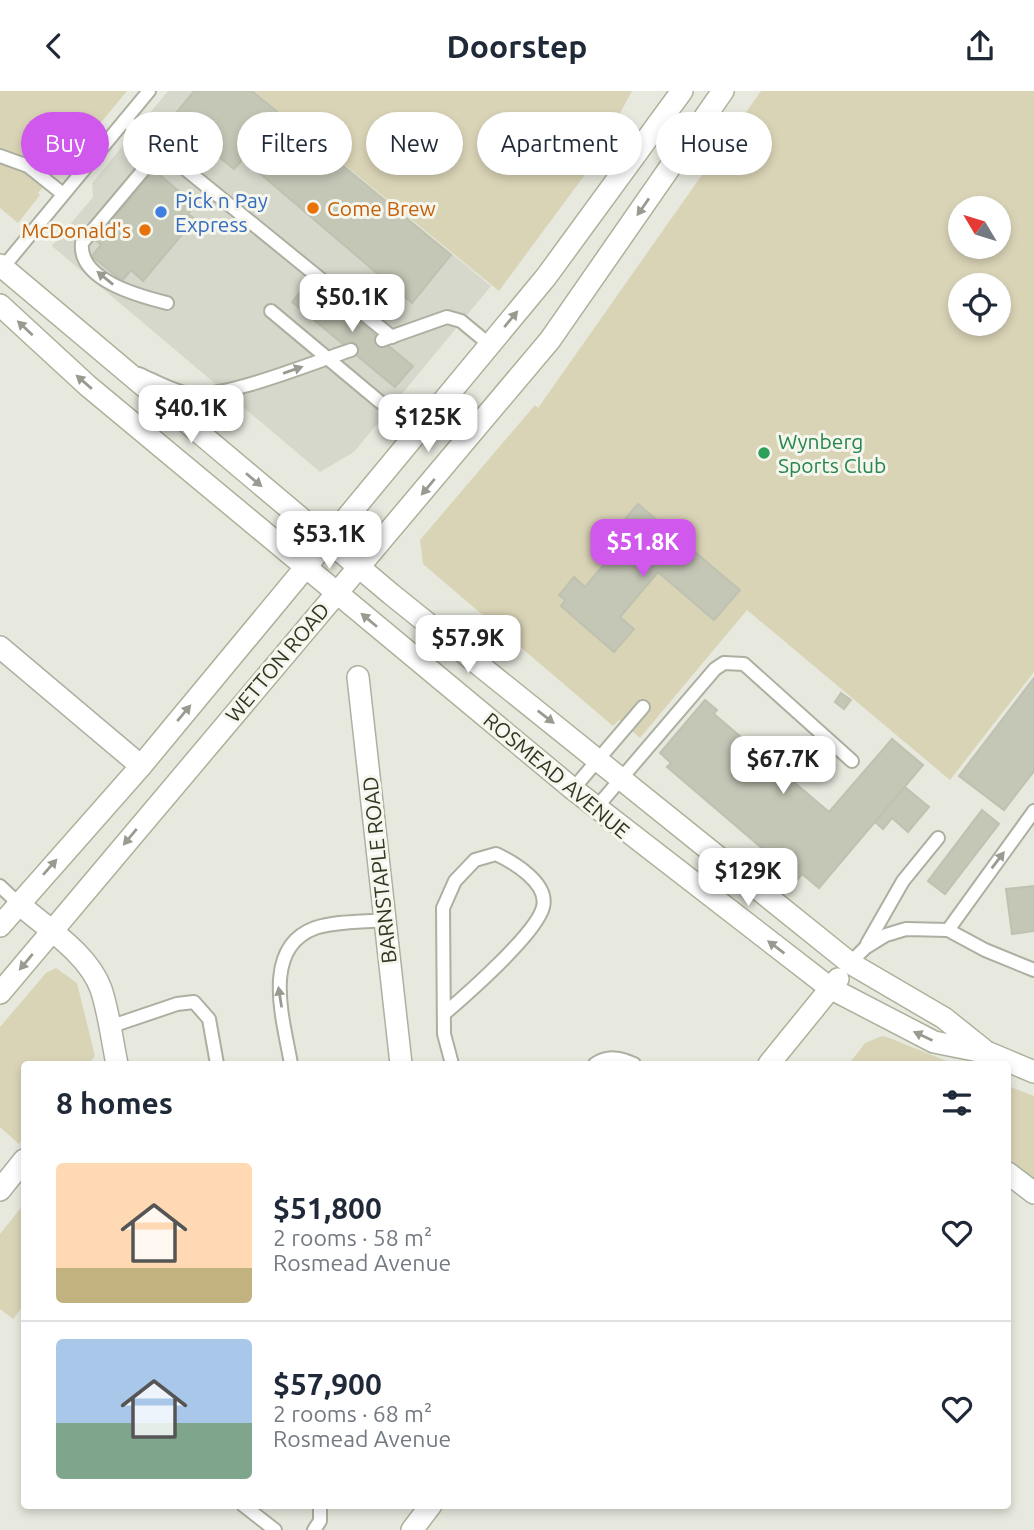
<!DOCTYPE html>
<html lang="en">
<head>
<meta charset="utf-8">
<style>
  :root { --surface:#fff; --page:#f2f2f3; --text:#1f2937; --muted:#747a83; --line:#e0e1e3; --accent:#d058ed }
  body { margin:0; font-family:Ubuntu,sans-serif; background:var(--page); color:var(--text); height:100vh; display:flex; flex-direction:column; font-size:26px; white-space:nowrap }
  * { box-sizing:border-box; margin:0 }
  p { font-size:23px; color:var(--muted) }
  .icon { flex:none; width:38px; height:38px; fill:none; stroke:currentColor; stroke-width:2; stroke-linecap:round; stroke-linejoin:round }
  .map { position:relative; flex:1; overflow:hidden }
  .drawer { position:absolute; left:21px; top:970px; width:990px; height:448px; display:flex; flex-direction:column; background:var(--surface); border-radius:7px; box-shadow:0 4px 10px #0003 }
  .drawer>* { flex:none }
  .hud { position:absolute; left:21px; top:21px; width:992px; height:63px; display:flex; gap:14px }
  .needle { width:46px; rotate:308deg }
  .tools { position:absolute; left:948px; top:105px; display:grid; gap:14px }
  .tools a { display:grid; place-items:center; width:63px; height:63px; border-radius:50%; background:var(--surface); box-shadow:0 4px 10px #0003; font-size:35px }
  .price { position:absolute; translate:-50% -60px; padding:0 16px; border-radius:14px; background:#fff; color:#222; font-size:23px; line-height:46px; filter:drop-shadow(0 2px 4px #0008) }
  .price::after { content:''; position:absolute; left:50%; top:42px; width:21px; height:16px; margin-left:-10px; background:inherit; clip-path:polygon(0 0,100% 0,50% 100%) }
  .price.active { background:var(--accent); color:#fff }
  ul { padding:0; list-style:none }
  li { display:flex; align-items:center; gap:21px; height:175px; padding:0 35px }
  li+li { border-top:2px solid var(--line) }
  li span { display:grid; place-items:center; flex:none; width:196px; height:140px; border-radius:7px; color:#555 }
  li>.icon { margin-inline-start:auto }
  span .icon { width:84px; height:84px; fill:#fffc; stroke-width:1 }
  li b { font-size:30px }
  h2 { display:flex; justify-content:space-between; align-items:center; height:84px; padding:0 35px; font-size:30px }
  .tag { padding:0 24px; border-radius:32px; background:var(--surface); box-shadow:0 4px 10px #0003; font-size:24px; line-height:63px }
  .tag.active { background:var(--accent); color:#fff }
  header { display:flex; justify-content:space-between; align-items:center; height:91px; padding:0 35px; background:var(--surface); font-size:32px; font-weight:700 }
  .map>svg:first-child { display:block }
</style>
</head>
<body>
<header><svg class="icon" aria-label="back" viewBox="0 0 24 24"><path d="M15 5l-7 7 7 7"/></svg>Doorstep<svg class="icon" aria-label="share" viewBox="0 0 24 24"><path d="M12 15V3M7 8l5-5 5 5M5 13v7h14v-7"/></svg></header>
<div class="map">
<svg width="1034" height="1439" viewBox="0 0 1034 1439">
  <rect width="100%" height="100%" fill="#e7e9de"/>
  <!-- built -->
  <path fill="#d7d8cc" d="M168,0H254L491,195L354,361L320,381L52,155L93,106L92,92Z"/>
  <!-- green -->
  <g fill="#dad4b7" fill-rule="evenodd">
    <path d="M0,0H127L59,82L56,80L38,102L40,104L18,132L0,117Z"/>
    <path d="M254,0H632L592,74L499,200Z"/>
    <path d="M761,0H1034V581L950,689L747,519L640,647L619,629L613,635L423,473L420,449L535,314L538,317ZM961,117H999V156H961ZM961,194H999V233H961Z"/>
    <path d="M56,877L77,892L95,965L88,973H24V1046L19,1053L0,1036V936L46,882Z"/>
    <path d="M882,945L887,946L954,973H849L865,952Z"/>
    <path d="M1008,995L1034,1005V1089L1008,1069Z"/>
    <path d="M24,1113V1214L13,1228L0,1218V1143Z"/>
  </g>
  <!-- building -->
  <g fill="#c4c6b6" stroke="#bfc2b0" stroke-width="2">
    <path d="M194,0H252L451,164L412,212L243,68L234,78L172,27Z"/>
    <path d="M154,79L195,114L188,123L195,128L143,190L131,179L122,190L92,165L101,154L95,149Z"/>
    <path d="M310,190L413,275L395,296L292,211Z"/>
    <path d="M638,413L740,499L714,529L658,481L620,526L634,538L614,561L561,515L565,509L559,504L574,486L585,496L623,451L613,442Z"/>
    <path d="M1034,587V680L1004,719L959,685Z"/>
    <path d="M841,602L851,609L844,618L835,611Z"/>
    <path d="M705,609L717,619L714,623L829,721L892,648L923,674L819,797L802,783L798,788L667,676L671,672L660,662Z"/>
    <path d="M905,696L929,716L908,741L892,727L883,738L875,731Z"/>
    <path d="M982,719L999,733L945,803L928,790Z"/>
    <path d="M1034,795V840L1012,843L1006,798Z"/>
  </g>
  <g fill="none" stroke-linecap="round" stroke-linejoin="round">
    <!-- lane casing -->
    <g stroke="#acb0a1" stroke-width="16">
      <g id="lane">
        <path d="M125,29L392,246"/>
        <path d="M161,58L82,152C78,189 139,205 167,212"/>
        <path d="M0,65L28,75L63,103"/>
        <path d="M0,180L149,0"/>
        <path d="M271,220L380,311"/>
        <path d="M382,249L447,226L461,230L490,254"/>
        <path d="M139,283C155,290 172,300 189,303C225,308 314,271 351,259"/>
        <path d="M573,698L643,616"/>
        <path d="M596,717L715,578L724,572L744,573L852,670"/>
        <path d="M0,795L18,812"/>
        <path d="M948,839L1034,720"/>
        <path d="M867,853L903,790L938,747"/>
        <path d="M850,872L865,857L886,844L906,838L948,839L985,859L1034,879"/>
        <path d="M444,923C466,904 537,842 543,816C549,792 513,771 496,763L475,769L455,790L443,817L444,943L452,973"/>
        <path d="M109,936L177,913L194,911L209,928L217,973"/>
        <path d="M291,973C284,931 260,857 315,837C336,830 363,831 385,829"/>
        <path d="M595,973C608,964 621,967 634,973"/>
        <path d="M243,1414L275,1439"/>
        <path d="M314,1439L320,1430V1414"/>
      </g>
    </g>
    <!-- street casing -->
    <g stroke="#acb0a1" stroke-width="24">
      <g id="street">
        <path d="M0,556L141,675"/>
        <path d="M358,586L401,973"/>
        <path d="M18,812C46,837 88,862 101,898C109,922 112,949 117,973"/>
        <path d="M1008,1082L1034,1102"/>
        <path d="M0,1099L24,1069"/>
      </g>
    </g>
    <!-- secondary casing -->
    <g stroke="#acb19a" stroke-width="24">
      <g id="secondary">
        <path d="M0,174L391,503L850,872L944,927L984,959"/>
        <path d="M0,214L88,295L573,698L830,897L934,951L989,962L1034,981"/>
        <path d="M0,835L141,675L546,186L682,0"/>
        <path d="M0,902L550,249L723,0"/>
        <path d="M769,973L838,888"/>
        <path d="M412,1439L431,1414"/>
      </g>
    </g>
    <!-- lane -->
    <use href="#lane" stroke="#fff" stroke-width="12"/>
    <!-- street -->
    <use href="#street" stroke="#fff" stroke-width="21"/>
    <!-- secondary -->
    <use href="#secondary" stroke="#fff" stroke-width="21"/>
  </g>
  <!-- one-way arrows -->
  <defs><path id="oneway-solid" d="M-6-.8H1V-3.2L6.5 0L1 3.2V.8H-6Z" transform="scale(1.75)"/></defs>
  <g fill="#989b90">
    <use href="#oneway-solid" transform="translate(643 116) rotate(125)"/>
    <use href="#oneway-solid" transform="translate(105 187) rotate(-141)"/>
    <use href="#oneway-solid" transform="translate(511 228) rotate(-50)"/>
    <use href="#oneway-solid" transform="translate(25 237) rotate(-137)"/>
    <use href="#oneway-solid" transform="translate(293 279) rotate(-19)"/>
    <use href="#oneway-solid" transform="translate(84 291) rotate(-139)"/>
    <use href="#oneway-solid" transform="translate(254 389) rotate(40)"/>
    <use href="#oneway-solid" transform="translate(428 396) rotate(130)"/>
    <use href="#oneway-solid" transform="translate(369 529) rotate(-140)"/>
    <use href="#oneway-solid" transform="translate(184 622) rotate(-50)"/>
    <use href="#oneway-solid" transform="translate(546 626) rotate(38)"/>
    <use href="#oneway-solid" transform="translate(130 746) rotate(130)"/>
    <use href="#oneway-solid" transform="translate(998 769) rotate(-53)"/>
    <use href="#oneway-solid" transform="translate(50 776) rotate(-49)"/>
    <use href="#oneway-solid" transform="translate(776 856) rotate(-143)"/>
    <use href="#oneway-solid" transform="translate(26 871) rotate(130)"/>
    <use href="#oneway-solid" transform="translate(280 906) rotate(-99)"/>
    <use href="#oneway-solid" transform="translate(923 945) rotate(-155)"/>
  </g>
  <!-- markers -->
  <g fill="#e8710a" stroke="#f5f6ee" stroke-width="2.5">
    <circle cx="313" cy="117" r="7"/>
    <circle cx="145" cy="139" r="7"/>
  </g>
  <circle fill="#3f7fe0" stroke="#f5f6ee" stroke-width="2.5" cx="161" cy="121" r="7"/>
  <circle fill="#2e9e5b" stroke="#f5f6ee" stroke-width="2.5" cx="764" cy="362" r="7"/>
  <g text-anchor="middle" dominant-baseline="central" stroke-width="6" stroke-linejoin="round" paint-order="stroke">
    <!-- shop labels -->
    <g font-size="21" fill="#366cbe" stroke="#f5f6ee" text-anchor="start">
      <text x="175" y="109">Pick n Pay<tspan x="175" dy="24">Express</tspan></text>
    </g>
    <!-- food labels -->
    <g font-size="21" fill="#c56008" stroke="#f5f6ee" text-anchor="start">
      <text x="327" y="117">Come Brew</text>
      <text x="131" y="139" text-anchor="end">McDonald's</text>
    </g>
    <!-- leisure labels -->
    <g font-size="21" fill="#27864d" stroke="#f5f6ee" text-anchor="start">
      <text x="778" y="350">Wynberg<tspan x="778" dy="24">Sports Club</tspan></text>
    </g>
    <!-- street labels -->
    <g font-size="21" fill="#303720" stroke="#f5f6ee">
      <text transform="translate(277 571) rotate(-50)">WETTON ROAD</text>
      <text transform="translate(557 684) rotate(40)">ROSMEAD AVENUE</text>
      <text transform="translate(379 779) rotate(-96)">BARNSTAPLE ROAD</text>
    </g>
  </g>
</svg>
<div class="tools">
<a><svg class="needle" viewBox="-14 -14 28 28"><path d="M0-13l5 13h-10z" fill="#e53935"/><path d="M0 13l5-13h-10z" fill="#747a83"/></svg></a>
<a><svg class="icon" aria-label="locate" viewBox="0 0 24 24"><circle cx="12" cy="12" r="6"/><path d="M12 2v4M12 18v4M2 12h4M18 12h4"/></svg></a>
</div>
<b class="price" style="left:352px;top:243px">$50.1K</b>
<b class="price" style="left:191px;top:354px">$40.1K</b>
<b class="price" style="left:428px;top:363px">$125K</b>
<b class="price" style="left:329px;top:480px">$53.1K</b>
<b class="price active" style="left:643px;top:488px">$51.8K</b>
<b class="price" style="left:468px;top:584px">$57.9K</b>
<b class="price" style="left:783px;top:705px">$67.7K</b>
<b class="price" style="left:748px;top:817px">$129K</b>
<div class="hud">
<a class="tag active">Buy</a>
<a class="tag">Rent</a>
<a class="tag">Filters</a>
<a class="tag">New</a>
<a class="tag">Apartment</a>
<a class="tag">House</a>
</div>
<section class="drawer">
<h2>8 homes<svg class="icon" aria-label="filters" viewBox="0 0 24 24"><path d="M4 7h16M4 17h16"/><circle cx="9" cy="7" r="2"/><circle cx="15" cy="17" r="2"/></svg></h2>
<ul>
<li><span style="background:linear-gradient(#ffd9b3 75%,#c2b280 0)"><svg class="icon" aria-label="home" viewBox="0 0 24 24"><path d="M3 11l9-7 9 7M6 9v11h12V9"/></svg></span><div><b>$51,800</b><p>2 rooms · 58 m²</p><p>Rosmead Avenue</p></div><svg class="icon" aria-label="heart" viewBox="0 0 24 24"><path d="M12 20l-8-8c-3-5 5-10 8-4 3-6 11-1 8 4z"/></svg></li>
<li><span style="background:linear-gradient(#a9c7e8 60%,#7fa58c 0)"><svg class="icon" aria-label="home" viewBox="0 0 24 24"><path d="M3 11l9-7 9 7M6 9v11h12V9"/></svg></span><div><b>$57,900</b><p>2 rooms · 68 m²</p><p>Rosmead Avenue</p></div><svg class="icon" aria-label="heart" viewBox="0 0 24 24"><path d="M12 20l-8-8c-3-5 5-10 8-4 3-6 11-1 8 4z"/></svg></li>
</ul>
</section>
</div>
</body>
</html>
